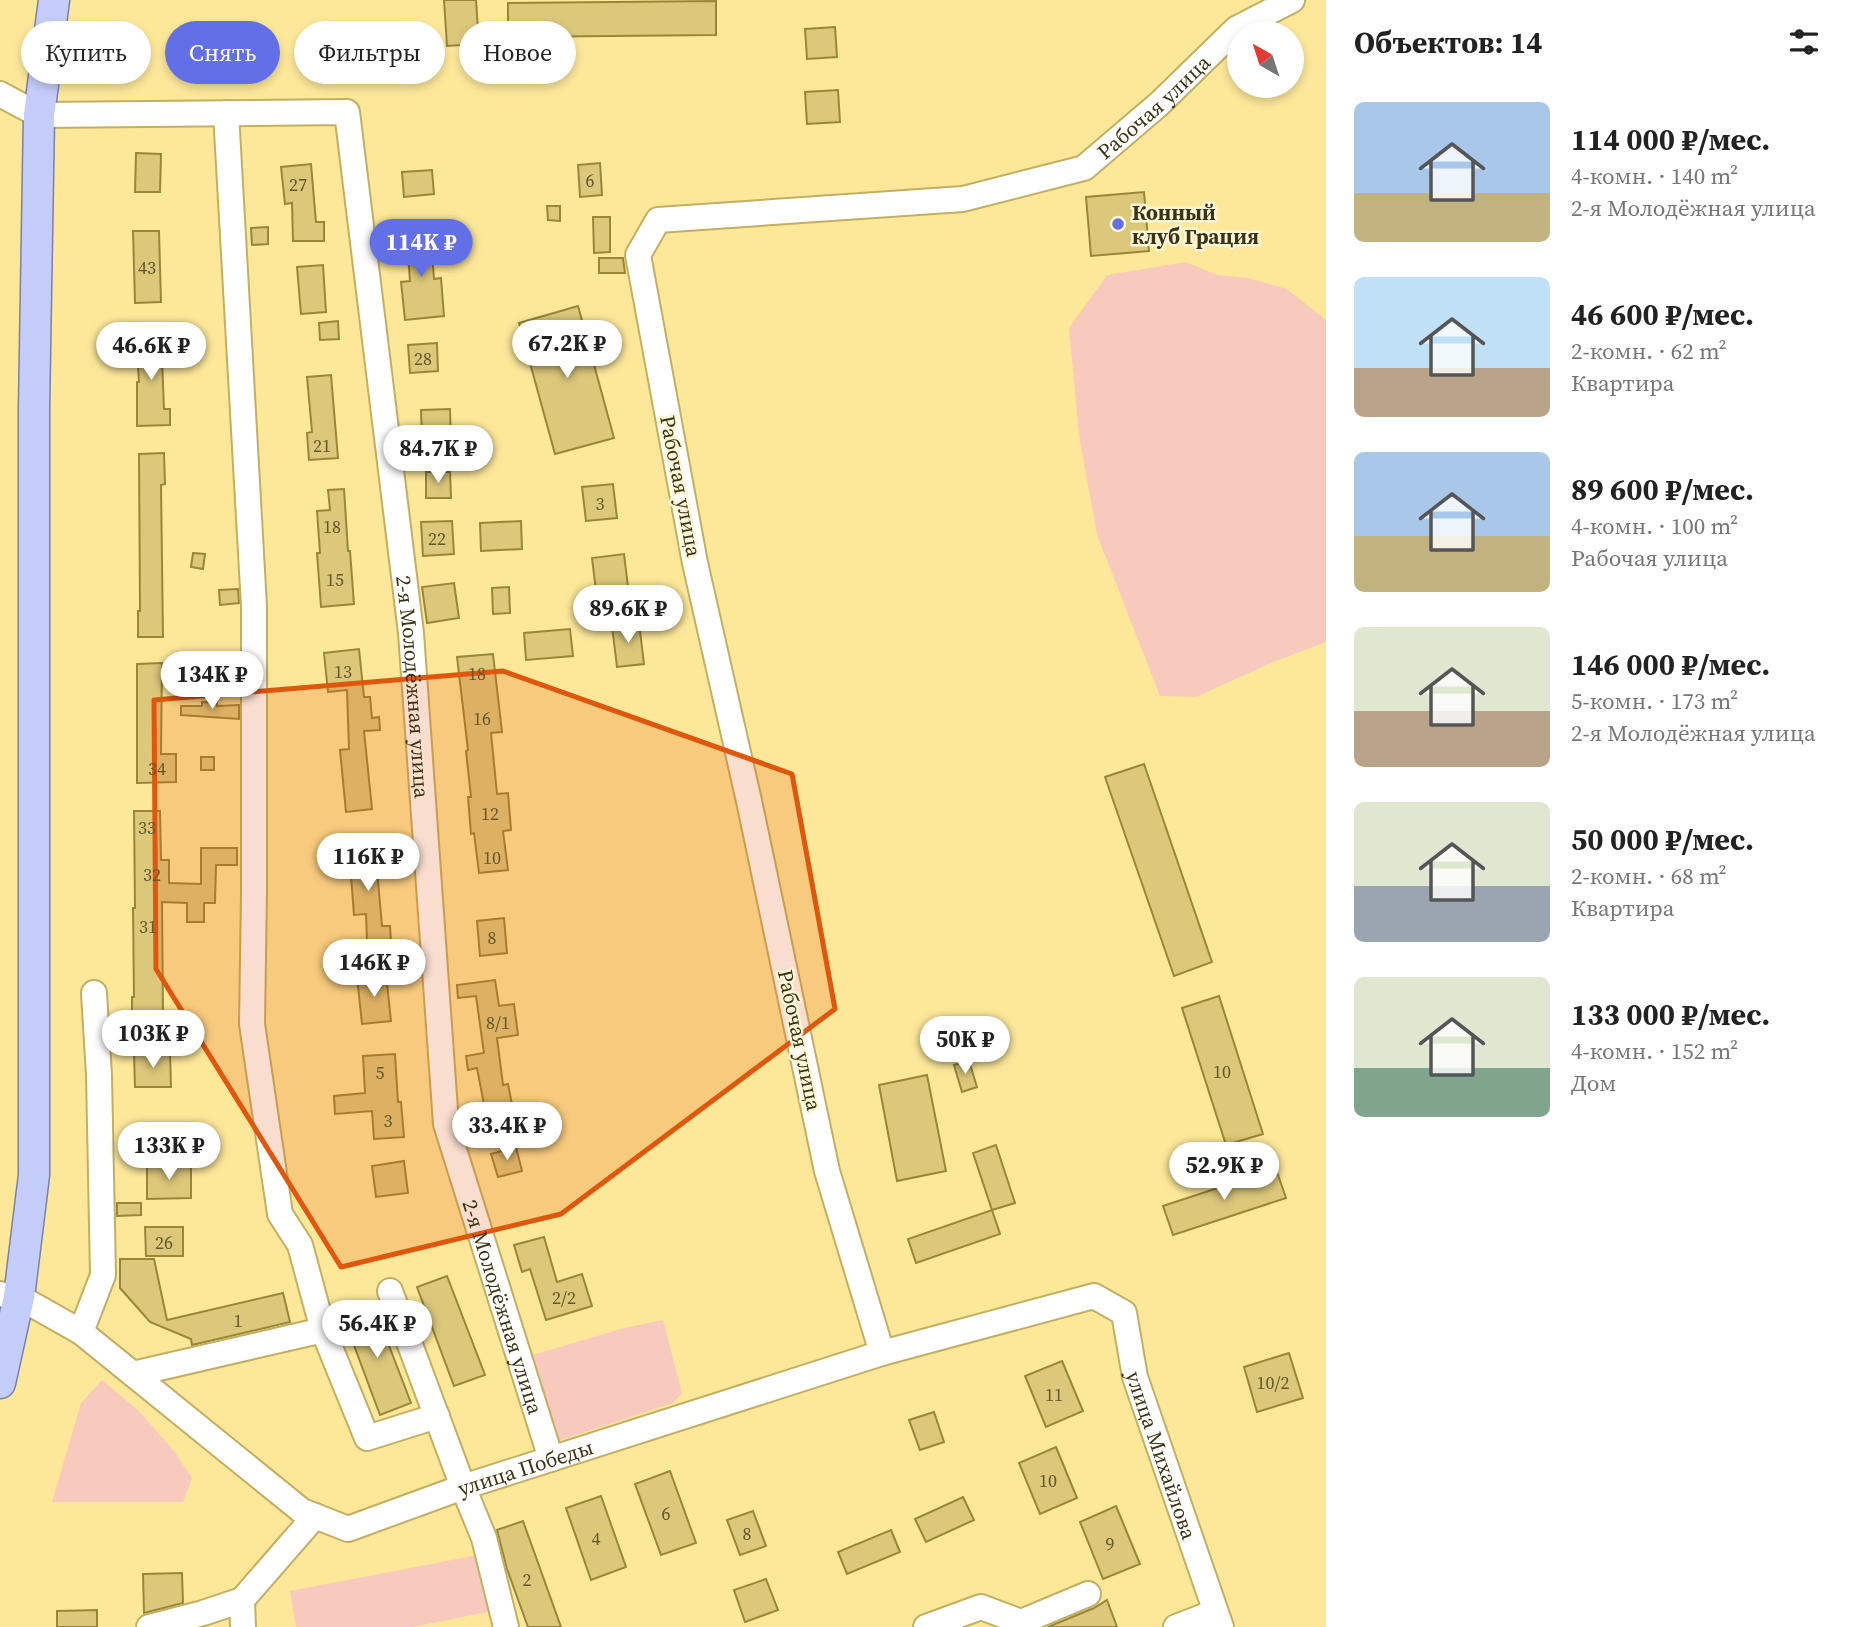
<!DOCTYPE html>
<html lang="ru">
<head>
<meta charset="utf-8">
<style>
  :root { --surface:#fff; --page:#f2f2f2; --text:#222; --muted:#767676; --accent:#636fe7 }
  body { margin:0; font-family:"Source Serif 4",serif; background:var(--page); color:var(--text); height:100vh; display:flex; flex-direction:column; font-size:26px; white-space:nowrap }
  * { box-sizing:border-box; margin:0 }
  p { font-size:23px; color:var(--muted) }
  .icon { flex:none; width:38px; height:38px; fill:none; stroke:currentColor; stroke-width:2; stroke-linecap:round; stroke-linejoin:round }
  .map { position:relative; flex:1; overflow:hidden }
  .panel { display:flex; flex-direction:column; background:var(--surface); width:525px }
  .panel>* { flex:none }
  .top-card { position:absolute; left:21px; top:21px; width:665px; height:63px; display:flex; gap:14px }
  .needle { width:46px; rotate:321deg }
  .fabs { position:absolute; left:1227px; top:21px; display:grid; gap:14px }
  .fabs a { display:grid; place-items:center; width:77px; height:77px; border-radius:50%; background:var(--surface); box-shadow:0 4px 10px #0003; font-size:35px }
  .price { position:absolute; translate:-50% -60px; padding:0 16px; border-radius:24px; background:#fff; color:#222; font-size:23px; line-height:46px; filter:drop-shadow(0 2px 4px #0008) }
  .price::after { content:''; position:absolute; left:50%; top:42px; width:21px; height:16px; margin-left:-10px; background:inherit; clip-path:polygon(0 0,100% 0,50% 100%) }
  .price.active { background:var(--accent); color:#fff }
  ul { padding:0; list-style:none }
  li { display:flex; align-items:center; gap:21px; height:175px; padding:0 28px }
  li span { display:grid; place-items:center; flex:none; width:196px; height:140px; border-radius:10px; color:#555 }
  li>.icon { margin-inline-start:auto }
  span .icon { width:84px; height:84px; fill:#fffc; stroke-width:1 }
  li b { font-size:30px }
  h2 { display:flex; justify-content:space-between; align-items:center; height:84px; padding:0 28px; font-size:30px }
  .chip { padding:0 24px; border-radius:32px; background:var(--surface); box-shadow:0 4px 10px #0003; font-size:24px; line-height:63px }
  .chip.active { background:var(--accent); color:#fff }
  main { display:flex; flex:1; min-height:0 }
  .map>svg:first-child { display:block }
</style>
</head>
<body>
<main>
<div class="map">
<svg width="1326" height="1627" viewBox="0 0 1326 1627">
  <rect width="100%" height="100%" fill="#fde89a"/>
  <!-- green -->
  <g fill="#f8cabe">
    <path d="M1186,262L1217,275L1248,278L1287,289L1326,320V642L1273,662L1196,697L1160,696L1097,535L1079,435L1069,328L1107,275Z"/>
    <path d="M663,1320L682,1393L673,1403L558,1441L550,1437L526,1357L624,1328Z"/>
    <path d="M102,1380L139,1411L174,1451L192,1478L183,1502H52L81,1403Z"/>
    <path d="M483,1554L497,1610L413,1627H296L290,1591Z"/>
  </g>
  <!-- building -->
  <g fill="#dcc87b" stroke="#9a8638" stroke-width="2">
    <path d="M444,0H476L479,44L447,46Z"/>
    <path d="M716,1V35L508,37V3Z"/>
    <path d="M835,27L837,57L807,59L805,29Z"/>
    <path d="M391,35L408,36L406,66L372,64V68L334,67L335,42L390,43Z"/>
    <path d="M838,90L840,122L807,124L805,92Z"/>
    <path d="M136,153L161,154L160,192H135Z"/>
    <path d="M600,163L602,195L580,197L578,165Z"/>
    <path d="M311,164L316,222H324V241H293L292,203L285,204L281,167Z"/>
    <path d="M432,170L434,194L404,197L402,172Z"/>
    <path d="M1144,192L1149,251L1091,256L1086,197Z"/>
    <path d="M547,206H560V221L548,220Z"/>
    <path d="M593,217H610V252L594,253Z"/>
    <path d="M268,227V244L252,245L251,228Z"/>
    <path d="M430,228L434,279L441,278L444,316L405,320L401,282L410,281L406,230Z"/>
    <path d="M133,231H159L161,302L135,303Z"/>
    <path d="M599,258H623L625,273H599Z"/>
    <path d="M323,265L326,312L301,314L297,267Z"/>
    <path d="M578,306L614,438L555,454L519,323Z"/>
    <path d="M338,321L339,339L320,340L319,323Z"/>
    <path d="M161,334L164,409H170V425L137,426V382H139L136,335Z"/>
    <path d="M437,343L438,371L410,373L408,345Z"/>
    <path d="M331,375L338,458L309,460L307,433L312,432L307,377Z"/>
    <path d="M450,409L451,440L422,442L421,410Z"/>
    <path d="M164,453L165,484L161,485L163,637H138V611H140L139,454Z"/>
    <path d="M426,472H450L451,498H426Z"/>
    <path d="M613,484L617,518L586,521L582,487Z"/>
    <path d="M344,489L348,551H350L354,604L321,607L317,553H320L317,511L330,510L328,490Z"/>
    <path d="M452,521L454,554L423,556L421,522Z"/>
    <path d="M521,521L522,549L481,551L480,523Z"/>
    <path d="M193,553L205,554L203,569L191,567Z"/>
    <path d="M624,554L629,595L597,599L592,558Z"/>
    <path d="M454,583L459,618L427,623L422,587Z"/>
    <path d="M509,587L510,613L493,614L492,588Z"/>
    <path d="M238,589L239,603L220,605L219,590Z"/>
    <path d="M639,623L644,664L617,667L612,626Z"/>
    <path d="M570,629L573,656L526,660L524,633Z"/>
    <path d="M359,649L364,697H370L372,718L379,717L380,730L364,731L372,809L346,812L340,750L349,749L347,690L328,692L324,653Z"/>
    <path d="M493,654L502,732L491,733L497,794L508,793L511,830L503,831L508,870L479,873L474,833L471,834L468,797H471L466,751L468,750L457,657Z"/>
    <path d="M162,663L161,754H176V782L137,783V664Z"/>
    <path d="M202,702L217,703V706L239,705V719L181,715V706H202Z"/>
    <rect x="201" y="757" width="13" height="13"/>
    <path d="M1144,764L1212,962L1174,976L1105,777Z"/>
    <path d="M134,811H160L161,860H169V883L201,884V848H237V865H216L215,903H204V922H187V903L162,902L163,1018H132V997H134L133,908H135Z"/>
    <path d="M375,847L382,926H390L391,941L367,942L366,914L354,915L349,850Z"/>
    <path d="M504,918L507,953L480,956L477,921Z"/>
    <path d="M386,974L391,1021L362,1024L357,977Z"/>
    <path d="M495,980L499,1006L514,1004L518,1035L497,1038L503,1085L508,1084L514,1115L487,1120L477,1068L468,1070L466,1056L484,1053L476,996L458,998L457,985Z"/>
    <path d="M1219,996L1263,1134L1226,1145L1182,1008Z"/>
    <path d="M170,1052L171,1087H135L134,1053Z"/>
    <path d="M395,1054L398,1102H401L404,1137L374,1139L372,1111L335,1114L334,1096L365,1093L363,1056Z"/>
    <path d="M969,1061L977,1087L962,1092L954,1065Z"/>
    <path d="M927,1075L946,1171L897,1181L879,1085Z"/>
    <path d="M142,1136V1149H126V1137Z"/>
    <path d="M996,1145L1015,1203L992,1210L973,1153Z"/>
    <path d="M516,1147L522,1171L498,1177L491,1154Z"/>
    <path d="M404,1161L408,1193L376,1197L372,1166Z"/>
    <path d="M147,1166H191V1198L147,1199Z"/>
    <path d="M1276,1169L1286,1198L1173,1235L1163,1206Z"/>
    <path d="M117,1203H141V1215L117,1216Z"/>
    <path d="M992,1210L1000,1234L916,1263L908,1239Z"/>
    <path d="M145,1227H183V1256H146Z"/>
    <path d="M544,1237L557,1282L582,1274L592,1306L546,1320L530,1269L522,1272L514,1245Z"/>
    <path d="M120,1259H154L167,1320L283,1293L290,1322L192,1345L191,1339L150,1322L120,1288Z"/>
    <path d="M447,1276L485,1375L454,1386L417,1287Z"/>
    <path d="M373,1304L411,1403L380,1415L343,1316Z"/>
    <path d="M1289,1353L1303,1398L1257,1412L1244,1367Z"/>
    <path d="M1062,1361L1083,1411L1046,1427L1025,1376Z"/>
    <path d="M934,1412L944,1442L920,1450L909,1420Z"/>
    <path d="M1056,1447L1077,1498L1040,1514L1019,1463Z"/>
    <path d="M670,1471L696,1543L661,1555L635,1484Z"/>
    <path d="M601,1496L626,1567L591,1580L566,1508Z"/>
    <path d="M963,1497L974,1520L926,1542L915,1519Z"/>
    <path d="M1116,1506L1140,1564L1103,1579L1080,1522Z"/>
    <path d="M753,1511L766,1546L740,1555L727,1520Z"/>
    <path d="M523,1521L561,1627H528L507,1569L497,1530Z"/>
    <path d="M891,1530L900,1552L847,1574L838,1552Z"/>
    <path d="M182,1573L183,1603L144,1613L143,1574Z"/>
    <path d="M766,1579L778,1610L745,1622L734,1590Z"/>
    <path d="M1107,1600L1117,1627H1048L1094,1608Z"/>
    <path d="M97,1610V1627H57V1611Z"/>
  </g>
  <g fill="none" stroke-linecap="round" stroke-linejoin="round">
    <!-- minor casing -->
    <g stroke="#c3af62" stroke-width="28">
      <g id="minor">
        <path id="s1" d="M0,94L39,115L347,112L411,633L446,1124L551,1459"/>
        <path d="M226,113L254,606V892L252,1024L280,1214L300,1245L323,1330L367,1438L437,1416"/>
        <path d="M390,1291L463,1487L484,1538L506,1627"/>
        <path id="s2" d="M0,1294L19,1297L81,1332L302,1511L348,1529L463,1487L882,1353L1094,1296L1124,1313L1135,1377L1221,1627"/>
        <path d="M81,1332L103,1275L99,1075L94,993"/>
        <path id="s3" d="M882,1353L827,1171L749,801L695,563L638,255L658,220L963,199L1084,168L1159,104L1236,29L1292,0"/>
        <path d="M133,1374L323,1330"/>
        <path d="M149,1627L203,1613L242,1600"/>
        <path d="M243,1627L242,1600L315,1516"/>
        <path d="M926,1627L981,1607L1021,1622L1088,1594"/>
        <path d="M1176,1627L1215,1612"/>
      </g>
    </g>
    <!-- major casing -->
    <g stroke="#7b81a6" stroke-width="33">
      <path id="major" d="M0,1383L19,1297L34,1175V409L39,115L54,0"/>
    </g>
    <!-- minor -->
    <use href="#minor" stroke="#fff" stroke-width="24"/>
    <!-- major -->
    <use href="#major" stroke="#c4cdf9" stroke-width="30"/>
  </g>
  <!-- marked area -->
  <path fill="#df570c" fill-opacity="0.2" stroke="#df570c" stroke-width="5" stroke-linejoin="round" d="M503,671L792,774L835,1009L561,1214L341,1267L156,969L154,700Z"/>
  <!-- markers -->
  <circle fill="#636fe7" stroke="#fdf6d8" stroke-width="2.5" cx="1118" cy="224" r="7"/>
  <g text-anchor="middle" dominant-baseline="central" stroke-width="5" stroke-linejoin="round" paint-order="stroke">
    <!-- number labels -->
    <g font-size="18" fill="#63582c">
      <text x="590" y="180">6</text>
      <text x="298" y="184">27</text>
      <text x="147" y="267">43</text>
      <text x="423" y="358">28</text>
      <text x="322" y="445">21</text>
      <text x="600" y="503">3</text>
      <text x="332" y="526">18</text>
      <text x="437" y="538">22</text>
      <text x="335" y="579">15</text>
      <text x="343" y="671">13</text>
      <text x="477" y="673">18</text>
      <text x="482" y="718">16</text>
      <text x="157" y="768">34</text>
      <text x="490" y="813">12</text>
      <text x="147" y="827">33</text>
      <text x="492" y="857">10</text>
      <text x="152" y="874">32</text>
      <text x="148" y="926">31</text>
      <text x="492" y="937">8</text>
      <text x="498" y="1022">8/1</text>
      <text x="1222" y="1071">10</text>
      <text x="380" y="1072">5</text>
      <text x="388" y="1120">3</text>
      <text x="164" y="1242">26</text>
      <text x="564" y="1297">2/2</text>
      <text x="238" y="1320">1</text>
      <text x="1273" y="1382">10/2</text>
      <text x="1054" y="1394">11</text>
      <text x="1048" y="1480">10</text>
      <text x="666" y="1513">6</text>
      <text x="747" y="1533">8</text>
      <text x="596" y="1538">4</text>
      <text x="1110" y="1543">9</text>
      <text x="527" y="1579">2</text>
    </g>
    <!-- street labels -->
    <g font-size="21" fill="#3b3312" stroke="#fdf6d8">
      <text stroke="none"><textPath href="#s3" startOffset="1689">Рабочая улица</textPath></text>
      <text transform="translate(681 486) rotate(79)">Рабочая улица</text>
      <text stroke="none"><textPath href="#s1" startOffset="931">2-я Молодёжная улица</textPath></text>
      <text transform="translate(800 1040) rotate(78)">Рабочая улица</text>
      <text stroke="none"><textPath href="#s1" startOffset="1561">2-я Молодёжная улица</textPath></text>
      <text stroke="none"><textPath href="#s2" startOffset="1388">улица Михайлова</textPath></text>
      <text stroke="none"><textPath href="#s2" startOffset="612">улица Победы</textPath></text>
    </g>
    <!-- poi labels -->
    <g font-size="21" font-weight="bold" fill="#3b3312" stroke="#fdf6d8" text-anchor="start">
      <text x="1132" y="212">Конный<tspan x="1132" dy="24">клуб Грация</tspan></text>
    </g>
  </g>
</svg>
<div class="fabs">
<a><svg class="needle" viewBox="-14 -14 28 28"><path d="M0-13l5 13h-10z" fill="#e53935"/><path d="M0 13l5-13h-10z" fill="#767676"/></svg></a>
</div>
<b class="price active" style="left:421px;top:279px">114K ₽</b>
<b class="price" style="left:567px;top:380px">67.2K ₽</b>
<b class="price" style="left:151px;top:382px">46.6K ₽</b>
<b class="price" style="left:438px;top:485px">84.7K ₽</b>
<b class="price" style="left:628px;top:645px">89.6K ₽</b>
<b class="price" style="left:212px;top:711px">134K ₽</b>
<b class="price" style="left:368px;top:893px">116K ₽</b>
<b class="price" style="left:374px;top:999px">146K ₽</b>
<b class="price" style="left:153px;top:1070px">103K ₽</b>
<b class="price" style="left:965px;top:1076px">50K ₽</b>
<b class="price" style="left:507px;top:1162px">33.4K ₽</b>
<b class="price" style="left:169px;top:1182px">133K ₽</b>
<b class="price" style="left:1224px;top:1202px">52.9K ₽</b>
<b class="price" style="left:377px;top:1360px">56.4K ₽</b>
<div class="top-card">
<a class="chip">Купить</a>
<a class="chip active">Снять</a>
<a class="chip">Фильтры</a>
<a class="chip">Новое</a>
</div>
</div>
<section class="panel">
<h2>Объектов: 14<svg class="icon" aria-label="filters" viewBox="0 0 24 24"><path d="M4 7h16M4 17h16"/><circle cx="9" cy="7" r="2"/><circle cx="15" cy="17" r="2"/></svg></h2>
<ul>
<li><span style="background:linear-gradient(#a9c7e8 65%,#c2b280 0)"><svg class="icon" aria-label="home" viewBox="0 0 24 24"><path d="M3 11l9-7 9 7M6 9v11h12V9"/></svg></span><div><b>114 000 ₽/мес.</b><p>4-комн. · 140 m²</p><p>2-я Молодёжная улица</p></div></li>
<li><span style="background:linear-gradient(#bfe0f5 65%,#b9a48a 0)"><svg class="icon" aria-label="home" viewBox="0 0 24 24"><path d="M3 11l9-7 9 7M6 9v11h12V9"/></svg></span><div><b>46 600 ₽/мес.</b><p>2-комн. · 62 m²</p><p>Квартира</p></div></li>
<li><span style="background:linear-gradient(#a9c7e8 60%,#c2b280 0)"><svg class="icon" aria-label="home" viewBox="0 0 24 24"><path d="M3 11l9-7 9 7M6 9v11h12V9"/></svg></span><div><b>89 600 ₽/мес.</b><p>4-комн. · 100 m²</p><p>Рабочая улица</p></div></li>
<li><span style="background:linear-gradient(#dfe7d0 60%,#b9a48a 0)"><svg class="icon" aria-label="home" viewBox="0 0 24 24"><path d="M3 11l9-7 9 7M6 9v11h12V9"/></svg></span><div><b>146 000 ₽/мес.</b><p>5-комн. · 173 m²</p><p>2-я Молодёжная улица</p></div></li>
<li><span style="background:linear-gradient(#dfe7d0 60%,#9aa5b1 0)"><svg class="icon" aria-label="home" viewBox="0 0 24 24"><path d="M3 11l9-7 9 7M6 9v11h12V9"/></svg></span><div><b>50 000 ₽/мес.</b><p>2-комн. · 68 m²</p><p>Квартира</p></div></li>
<li><span style="background:linear-gradient(#dfe7d0 65%,#7fa58c 0)"><svg class="icon" aria-label="home" viewBox="0 0 24 24"><path d="M3 11l9-7 9 7M6 9v11h12V9"/></svg></span><div><b>133 000 ₽/мес.</b><p>4-комн. · 152 m²</p><p>Дом</p></div></li>
</ul>
</section>
</main>
</body>
</html>
